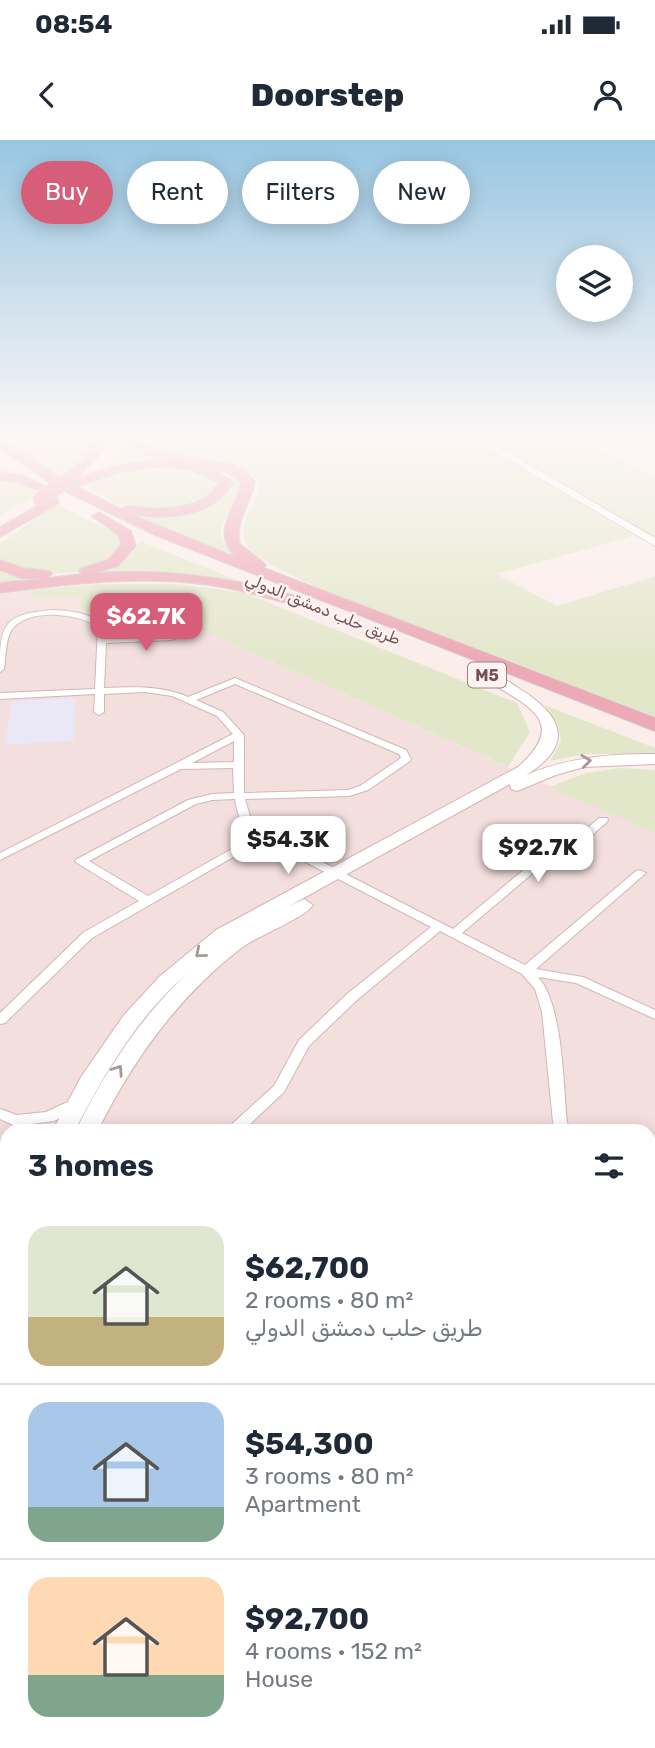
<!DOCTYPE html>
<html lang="en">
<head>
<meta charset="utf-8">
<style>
  :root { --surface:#fff; --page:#f6f6f7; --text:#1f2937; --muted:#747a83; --line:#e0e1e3; --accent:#d65e79 }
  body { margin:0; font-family:Rubik,"Noto Naskh Arabic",sans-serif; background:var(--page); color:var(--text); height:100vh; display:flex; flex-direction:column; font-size:26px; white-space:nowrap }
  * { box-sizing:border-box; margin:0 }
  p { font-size:23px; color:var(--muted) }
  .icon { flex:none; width:38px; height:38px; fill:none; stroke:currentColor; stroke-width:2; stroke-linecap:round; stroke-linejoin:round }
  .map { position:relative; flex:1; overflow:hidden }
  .side { position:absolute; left:0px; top:984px; width:656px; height:625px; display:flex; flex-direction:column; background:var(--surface); border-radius:21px 21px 0 0; box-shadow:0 4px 18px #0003 }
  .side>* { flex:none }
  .guide { position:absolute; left:21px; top:21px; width:614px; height:63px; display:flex; gap:14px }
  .controls { position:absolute; left:556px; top:105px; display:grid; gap:14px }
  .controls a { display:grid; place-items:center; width:77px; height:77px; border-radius:50%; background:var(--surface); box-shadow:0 4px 18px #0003; font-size:35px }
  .price { position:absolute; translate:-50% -60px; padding:0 16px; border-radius:14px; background:#fff; color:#222; font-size:23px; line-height:46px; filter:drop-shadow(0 2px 4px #0008) }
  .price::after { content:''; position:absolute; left:50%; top:42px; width:21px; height:16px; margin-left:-10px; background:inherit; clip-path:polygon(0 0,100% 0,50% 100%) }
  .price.current { background:var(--accent); color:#fff }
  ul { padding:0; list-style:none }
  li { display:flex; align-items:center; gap:21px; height:175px; padding:0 28px }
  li+li { border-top:2px solid var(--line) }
  li span { display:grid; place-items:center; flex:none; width:196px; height:140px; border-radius:21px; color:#555 }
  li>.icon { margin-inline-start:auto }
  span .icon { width:84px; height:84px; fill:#fffc; stroke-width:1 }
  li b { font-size:30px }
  h2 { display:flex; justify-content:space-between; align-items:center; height:84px; padding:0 28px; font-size:30px }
  .pill { padding:0 24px; border-radius:32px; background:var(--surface); box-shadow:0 4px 18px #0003; font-size:24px; line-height:63px }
  .pill.current { background:var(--accent); color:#fff }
  .status { display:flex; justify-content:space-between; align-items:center; height:49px; padding:0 35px; background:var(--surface); direction:ltr }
  .status svg { height:19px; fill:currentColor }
  header { display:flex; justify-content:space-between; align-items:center; height:91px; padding:0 28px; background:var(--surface); font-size:32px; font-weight:800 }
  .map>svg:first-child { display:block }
</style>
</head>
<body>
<div class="status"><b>08:54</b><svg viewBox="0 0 49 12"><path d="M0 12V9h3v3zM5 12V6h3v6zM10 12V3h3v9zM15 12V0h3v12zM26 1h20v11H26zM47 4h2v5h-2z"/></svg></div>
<header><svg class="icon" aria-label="back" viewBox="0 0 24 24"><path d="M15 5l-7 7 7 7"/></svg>Doorstep<svg class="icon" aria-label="person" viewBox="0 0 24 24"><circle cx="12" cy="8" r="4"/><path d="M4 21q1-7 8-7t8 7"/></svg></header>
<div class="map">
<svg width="655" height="1608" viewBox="0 0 655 1608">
  <rect width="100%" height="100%" fill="#faedea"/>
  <!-- residential -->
  <path fill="#f3dfdd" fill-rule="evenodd" d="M28,450L34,458L84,457L79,468L102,476L111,484L153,479L160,491L187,484L655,693V1608H0V455ZM7,990H649V1601H7Z"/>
  <!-- education -->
  <path fill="#eae7f7" d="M76,558L73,601L5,605L11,561Z"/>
  <!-- green -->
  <g fill="#e3e7ca">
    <path d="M1,296H96L88,314L60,338Z"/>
    <path d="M132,296H466L634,396L496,434L557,466L655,436V577C580,548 506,519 431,491C395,477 266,433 248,406C233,382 260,365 259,341C230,308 154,323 132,296Z"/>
    <path d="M483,296H573L655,338V398Z"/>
    <path d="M121,303L138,310L225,329L243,343C236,378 199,387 241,420L133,376C163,376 222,378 232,342C207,316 138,322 105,328Z"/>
    <path d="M154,326L194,330L219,343L218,351C192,366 158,376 127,368C115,365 103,355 92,349L89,341L101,335Z"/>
    <path d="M0,338L13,340L40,354L0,375Z"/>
    <path d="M56,364L120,396L125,404C119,411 112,419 105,423C76,436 26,439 0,418V404Z"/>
    <path d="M140,401L252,446L187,435L0,445V431C37,441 123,444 140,401Z"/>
    <path d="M100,444H177L245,453L517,563L530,592L508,627L187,484L159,491L153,479L111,484L102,476L78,468L83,457L34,458L28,450Z"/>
    <path d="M544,565L655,608V614H586L550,621L561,601L558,586Z"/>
    <path d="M621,628L655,630V693L549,647L586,633Z"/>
  </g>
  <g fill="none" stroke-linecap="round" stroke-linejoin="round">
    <!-- street casing -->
    <g stroke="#d1b7b7" stroke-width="2">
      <g id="street">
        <path d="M53,470C72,471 91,473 106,486V498L171,494L186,490L190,493L171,500L106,503L104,548C133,547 161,545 188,557L235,538L406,610L411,619L410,621L368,650L349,656L245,659L251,680L256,688L453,789L552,706L569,704L599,678H607L608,680L607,682L576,709L559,711L462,793L525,825L636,731L640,730L646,733L536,829L583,837L655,870V879L576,843L538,837C563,864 563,944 567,982L570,990H556L553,982L542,872L535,849L522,834L440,791L357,860L309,906L284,952L248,986L252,990H233L231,987L233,983L274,946L299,900L347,854L431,787L263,700L92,798L5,883L0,884V873L84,792L139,761L77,723L75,721L77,719L188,660L212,654L234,653L233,628L181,629L0,720V713L233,594L217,576L172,556L145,552L104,554V572L99,575L94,572L95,554L0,559V553L95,549L98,487C79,473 26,467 11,491C5,502 6,517 4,529L0,532C0,485 2,474 53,470ZM235,544L399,614L401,618L360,646L348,650L244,653V595L223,572L196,560ZM234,601V622L192,623ZM235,659C237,674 242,689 255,696L148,756L89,721L196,664L212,660Z"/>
        <path d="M76,958L81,959L83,963L81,967L54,981L31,984L37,990H20L11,984L0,979V969L17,975L46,972Z"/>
        <path d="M655,1053V1070L649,1072V1055Z"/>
        <rect x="0" y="1296" width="7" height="16"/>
        <path d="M655,1419V1445L649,1448V1422Z"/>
        <path d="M29,1601H51L52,1608H30Z"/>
        <path d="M281,1601H303L305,1608H283Z"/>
        <path d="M405,1601H427L429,1608H407Z"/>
        <path d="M584,1601H607L604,1608H581Z"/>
      </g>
    </g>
    <!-- secondary casing -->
    <g stroke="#d3b5b4" stroke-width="2">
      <g id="secondary">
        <path d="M468,296H480L655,398V406Z"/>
        <path d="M491,533C501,536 511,543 520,549C563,576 575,605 526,635C567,618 610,613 655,614V624L584,627L556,635L517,651L511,649L510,644L289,766L304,759L313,765C302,780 258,795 240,809C177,858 133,920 98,990H76C105,932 140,877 188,833C138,875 105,933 75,990H53L81,937L124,875L159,837L216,790L518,627C570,581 527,566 486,540L484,537Z"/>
        <path d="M7,1094V1126L0,1128V1096Z"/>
        <path d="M7,1149V1184L0,1186V1152Z"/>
      </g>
    </g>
    <!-- highway casing -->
    <g stroke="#d5cacb" stroke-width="2">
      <g id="highway">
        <path d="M96,296H108L98,317L77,338L114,326L163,319C146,315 127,310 115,296H128L159,311L234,325L246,331L255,342C251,363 234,382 240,404L263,422L266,425L264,428L655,578V591L157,396L54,346L0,308V298L64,340V335L85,317ZM154,327L190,329L219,343C206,367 172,369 148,368C138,367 128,364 121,369L66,341H73L74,345L79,346L117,333ZM214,329L225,331L241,342C236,373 210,388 235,417L133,375C168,380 215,377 233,342Z"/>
        <path d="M0,332L22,335L50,348L43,352L15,342L0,340Z"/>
        <path d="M53,357L58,358V364L0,397V387Z"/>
        <path d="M99,372L131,391L136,406L118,426L95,433C166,428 232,437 300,457L302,460L294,465C266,458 239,449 210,445C140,435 70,444 0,453V443L41,439L21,438L0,430V420L23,428L49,431L52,434L47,438L82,434L79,431L82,428L108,420L121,405L119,396L92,376Z"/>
      </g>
    </g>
    <!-- street -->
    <use href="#street" fill="#fff" fill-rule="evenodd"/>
    <!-- secondary -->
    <use href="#secondary" fill="#fff" fill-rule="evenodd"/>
    <!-- highway -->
    <use href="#highway" fill="#eda9b5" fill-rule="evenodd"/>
    <!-- highway-bridge casing -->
    <g stroke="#d5cacb" stroke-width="15" stroke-linecap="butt">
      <path id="highway-bridge" d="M40,359L69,339"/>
    </g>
    <!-- highway-bridge -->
    <use href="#highway-bridge" stroke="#eda9b5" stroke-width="14"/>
  </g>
  <!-- one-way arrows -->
  <defs><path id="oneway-chevron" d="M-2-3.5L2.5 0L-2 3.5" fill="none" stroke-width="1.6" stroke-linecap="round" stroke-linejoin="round" transform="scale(1.75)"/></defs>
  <g stroke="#ab9698">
    <use href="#oneway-chevron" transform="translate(586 621) rotate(-7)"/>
    <use href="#oneway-chevron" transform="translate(200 813) rotate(140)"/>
    <use href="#oneway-chevron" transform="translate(118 930) rotate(-56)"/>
  </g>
  <!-- sky -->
  <linearGradient id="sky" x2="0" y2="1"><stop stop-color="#98c6e2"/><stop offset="0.57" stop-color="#fdf7f6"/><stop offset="1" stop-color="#fdf7f6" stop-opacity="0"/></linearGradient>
  <rect width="655" height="521" fill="url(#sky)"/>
  <g text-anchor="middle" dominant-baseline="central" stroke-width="5" stroke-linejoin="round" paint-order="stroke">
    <!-- far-street labels -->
    <g font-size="16" fill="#735053" stroke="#fdf3f1">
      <text transform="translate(323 469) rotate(22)">طريق حلب دمشق الدولي</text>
    </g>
    <!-- shield labels -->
    <rect fill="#fdf3f1" stroke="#9c8182" stroke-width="2" x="468" y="522.5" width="38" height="25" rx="5"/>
    <g font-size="16" font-weight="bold" fill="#735053">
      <text x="487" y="535">M5</text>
    </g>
  </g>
</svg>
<div class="controls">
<a><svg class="icon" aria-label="layers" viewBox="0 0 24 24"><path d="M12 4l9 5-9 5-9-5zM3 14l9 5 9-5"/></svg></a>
</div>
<b class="price current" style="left:146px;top:513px">$62.7K</b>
<b class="price" style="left:288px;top:736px">$54.3K</b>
<b class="price" style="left:538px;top:744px">$92.7K</b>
<div class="guide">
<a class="pill current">Buy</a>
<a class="pill">Rent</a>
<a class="pill">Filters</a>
<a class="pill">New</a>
</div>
<section class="side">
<h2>3 homes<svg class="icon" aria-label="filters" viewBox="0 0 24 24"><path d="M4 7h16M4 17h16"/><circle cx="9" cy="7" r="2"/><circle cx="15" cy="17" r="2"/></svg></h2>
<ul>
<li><span style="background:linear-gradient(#dfe7d0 65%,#c2b280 0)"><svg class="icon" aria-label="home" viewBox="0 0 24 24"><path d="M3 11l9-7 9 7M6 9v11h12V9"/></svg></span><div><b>$62,700</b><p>2 rooms · 80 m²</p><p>طريق حلب دمشق الدولي</p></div></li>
<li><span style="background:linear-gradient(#a9c7e8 75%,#7fa58c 0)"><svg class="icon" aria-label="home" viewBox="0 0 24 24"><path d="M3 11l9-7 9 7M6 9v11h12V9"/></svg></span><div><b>$54,300</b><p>3 rooms · 80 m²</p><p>Apartment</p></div></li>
<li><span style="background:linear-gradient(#ffd9b3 70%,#7fa58c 0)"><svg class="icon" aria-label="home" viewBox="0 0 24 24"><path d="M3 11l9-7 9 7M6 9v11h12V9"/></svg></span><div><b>$92,700</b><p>4 rooms · 152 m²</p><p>House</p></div></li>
</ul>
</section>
</div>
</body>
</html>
